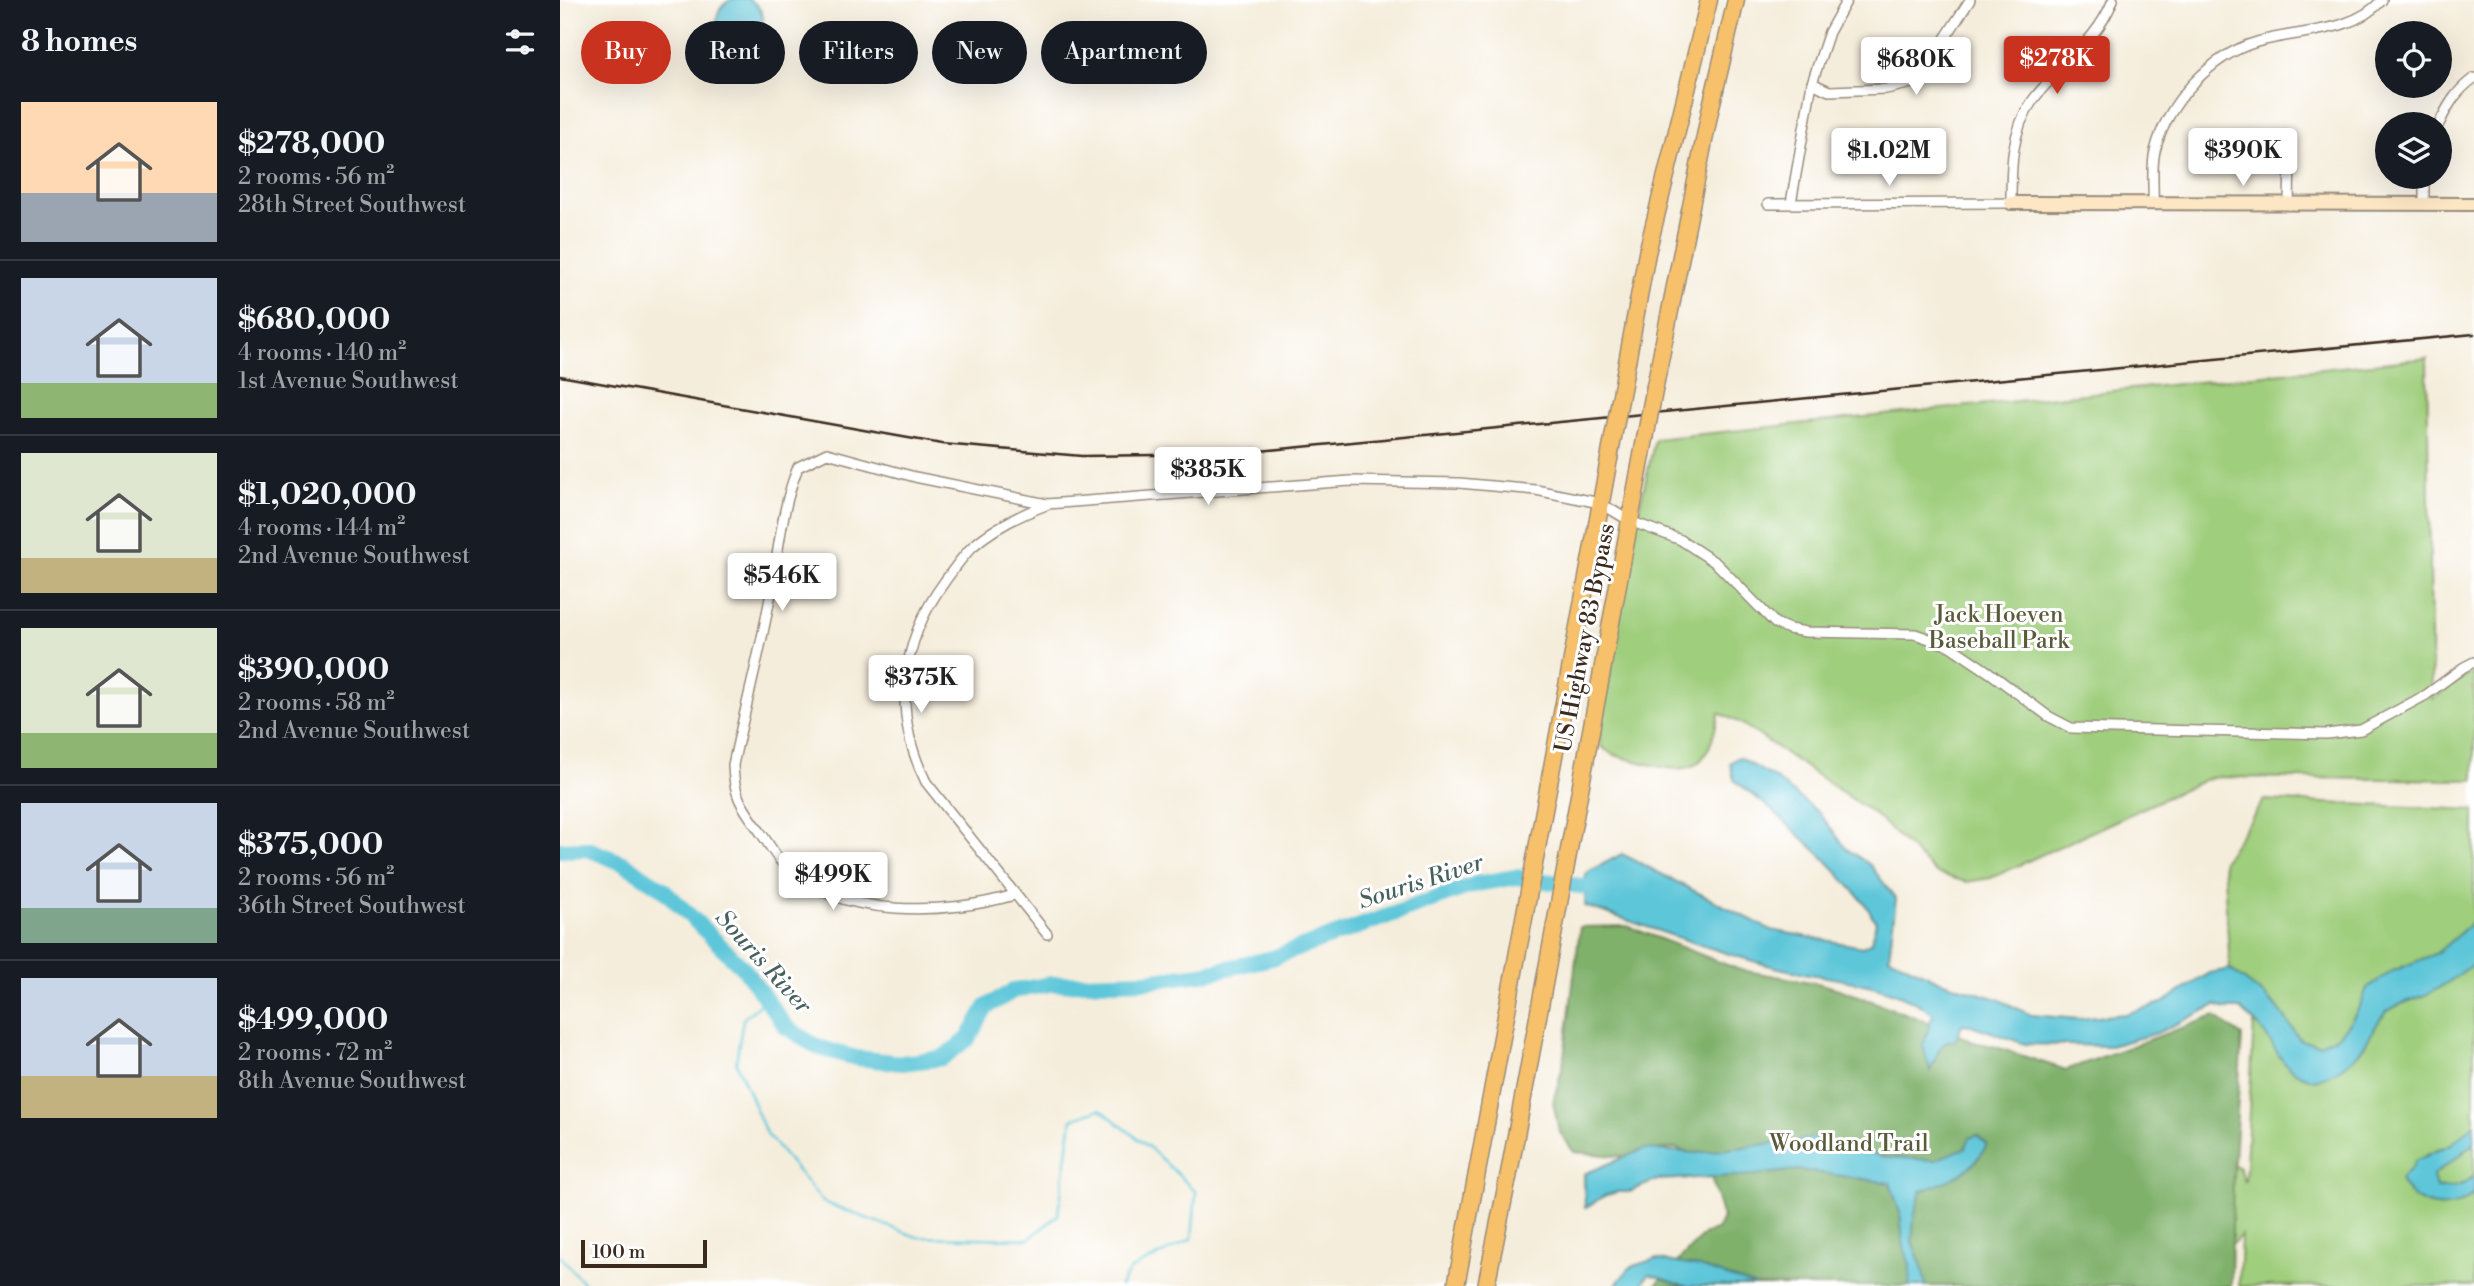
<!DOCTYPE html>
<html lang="en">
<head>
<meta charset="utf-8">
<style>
  :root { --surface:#171b24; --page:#242831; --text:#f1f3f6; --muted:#9ea1a6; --line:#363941; --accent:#c8321e }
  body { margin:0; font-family:"Libre Bodoni",serif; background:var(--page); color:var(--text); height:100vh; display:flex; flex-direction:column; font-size:26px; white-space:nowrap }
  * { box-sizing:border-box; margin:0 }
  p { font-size:23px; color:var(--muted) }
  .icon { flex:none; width:38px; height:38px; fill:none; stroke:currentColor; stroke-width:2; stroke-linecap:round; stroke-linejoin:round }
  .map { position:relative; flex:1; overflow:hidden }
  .details { display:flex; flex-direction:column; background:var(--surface); width:560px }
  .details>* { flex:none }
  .hud { position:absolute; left:21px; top:21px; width:665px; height:63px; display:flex; gap:14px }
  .buttons { position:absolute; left:1815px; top:21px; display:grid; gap:14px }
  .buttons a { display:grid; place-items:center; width:77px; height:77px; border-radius:50%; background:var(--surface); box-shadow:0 7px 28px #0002; font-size:35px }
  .scale { position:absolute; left:21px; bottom:18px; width:126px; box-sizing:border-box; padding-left:7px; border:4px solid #3b2a1e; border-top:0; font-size:19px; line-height:24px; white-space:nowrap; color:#3b2a1e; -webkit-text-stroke:5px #fff; paint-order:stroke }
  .price { position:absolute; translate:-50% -60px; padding:0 16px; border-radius:7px; background:#fff; color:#222; font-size:23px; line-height:46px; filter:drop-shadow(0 2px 4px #0008) }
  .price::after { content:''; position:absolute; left:50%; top:42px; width:21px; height:16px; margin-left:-10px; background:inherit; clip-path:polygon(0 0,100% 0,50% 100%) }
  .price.active { background:var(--accent); color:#fff }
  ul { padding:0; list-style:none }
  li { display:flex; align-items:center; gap:21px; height:175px; padding:0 21px }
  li+li { border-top:2px solid var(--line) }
  li span { display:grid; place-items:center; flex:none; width:196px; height:140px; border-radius:0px; color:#555 }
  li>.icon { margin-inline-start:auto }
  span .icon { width:84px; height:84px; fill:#fffc; stroke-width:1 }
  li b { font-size:30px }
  h2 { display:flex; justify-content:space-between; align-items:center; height:84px; padding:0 21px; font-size:30px }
  .pill { padding:0 24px; border-radius:32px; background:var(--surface); box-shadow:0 7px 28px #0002; font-size:24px; line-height:63px }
  .pill.active { background:var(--accent); color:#fff }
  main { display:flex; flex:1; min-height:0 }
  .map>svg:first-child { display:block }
</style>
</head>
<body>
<main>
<section class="details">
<h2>8 homes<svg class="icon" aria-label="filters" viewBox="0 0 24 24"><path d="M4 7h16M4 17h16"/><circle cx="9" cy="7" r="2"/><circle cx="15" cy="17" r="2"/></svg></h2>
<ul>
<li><span style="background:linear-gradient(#ffd9b3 65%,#9aa5b1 0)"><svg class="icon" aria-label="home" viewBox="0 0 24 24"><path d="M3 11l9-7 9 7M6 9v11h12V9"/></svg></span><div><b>$278,000</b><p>2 rooms · 56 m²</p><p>28th Street Southwest</p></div></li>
<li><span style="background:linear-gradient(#c9d6e8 75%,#8fb573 0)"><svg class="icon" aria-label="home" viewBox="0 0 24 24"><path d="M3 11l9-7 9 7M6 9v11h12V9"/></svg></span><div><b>$680,000</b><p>4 rooms · 140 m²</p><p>1st Avenue Southwest</p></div></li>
<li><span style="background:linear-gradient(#dfe7d0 75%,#c2b280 0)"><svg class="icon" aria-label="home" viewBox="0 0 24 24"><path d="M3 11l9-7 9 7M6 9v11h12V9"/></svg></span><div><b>$1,020,000</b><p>4 rooms · 144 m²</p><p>2nd Avenue Southwest</p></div></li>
<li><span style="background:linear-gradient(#dfe7d0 75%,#8fb573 0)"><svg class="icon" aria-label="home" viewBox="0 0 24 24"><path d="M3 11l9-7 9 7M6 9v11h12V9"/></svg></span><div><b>$390,000</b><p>2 rooms · 58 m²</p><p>2nd Avenue Southwest</p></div></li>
<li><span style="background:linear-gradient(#c9d6e8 75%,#7fa58c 0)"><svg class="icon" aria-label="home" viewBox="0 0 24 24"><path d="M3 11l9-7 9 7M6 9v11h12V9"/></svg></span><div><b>$375,000</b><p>2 rooms · 56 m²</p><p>36th Street Southwest</p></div></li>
<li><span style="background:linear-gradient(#c9d6e8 70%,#c2b280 0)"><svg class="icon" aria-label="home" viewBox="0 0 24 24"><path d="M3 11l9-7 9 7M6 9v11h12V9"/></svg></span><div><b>$499,000</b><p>2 rooms · 72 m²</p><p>8th Avenue Southwest</p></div></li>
</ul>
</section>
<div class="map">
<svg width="1914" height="1286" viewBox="0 0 1914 1286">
  <rect width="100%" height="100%" fill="#fff"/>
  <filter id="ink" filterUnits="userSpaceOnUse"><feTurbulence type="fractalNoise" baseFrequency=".0143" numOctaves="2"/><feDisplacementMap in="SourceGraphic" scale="14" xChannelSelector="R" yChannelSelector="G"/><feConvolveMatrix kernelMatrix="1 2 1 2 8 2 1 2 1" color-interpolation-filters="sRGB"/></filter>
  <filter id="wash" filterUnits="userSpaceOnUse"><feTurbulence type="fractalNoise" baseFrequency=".00686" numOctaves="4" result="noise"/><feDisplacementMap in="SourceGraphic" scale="28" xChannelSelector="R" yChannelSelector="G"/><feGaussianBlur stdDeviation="1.57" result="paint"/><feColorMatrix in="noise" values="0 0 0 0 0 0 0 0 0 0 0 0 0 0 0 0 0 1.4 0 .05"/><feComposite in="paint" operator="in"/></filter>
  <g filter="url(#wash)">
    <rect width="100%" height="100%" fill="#f5eddb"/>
    <!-- green -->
    <g fill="#9fce7b" stroke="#6d7c4c" stroke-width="2">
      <path d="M1867,358L1872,699L1902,678L1914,673V780L1651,777L1431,878L1406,882L1376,873L1314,814L1181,723L1159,713C1147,769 1136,777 1080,762C1065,758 1051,756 1040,745V733L1073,535L1095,439Z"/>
      <path d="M1704,800L1914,810V1286H1679L1681,1235L1649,1269L1582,1286L1650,1149L1679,1168L1685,1182L1694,1021L1670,969L1663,861Z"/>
    </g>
    <!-- forest -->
    <path fill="#7fb16b" stroke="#5d6e44" stroke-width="2" d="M1067,926L1180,970L1257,983L1279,989L1382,1027L1413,1042L1433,1046L1506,1070L1654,1016L1682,1036L1673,1176L1671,1286H1095L1143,1235L1158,1229L1163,1218L1147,1163L1116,1148L1094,1150L1066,1157L1014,1152L999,1131L993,1102L1003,1065L1020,927Z"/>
    <!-- water -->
    <g fill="#5dc6d9" stroke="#4c787c" stroke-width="2">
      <circle cx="180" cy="21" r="23"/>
      <path d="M1179,757L1216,779L1259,813L1287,849L1310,865L1336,899L1329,957L1380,981L1438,999L1471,1015L1519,1019L1565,1014L1602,1003L1650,973L1670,969L1704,995L1720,1011L1741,1041L1759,1044L1778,1036L1791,1021L1801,1004L1807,988L1833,971L1877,953L1914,921V963C1898,976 1882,988 1863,996C1851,1001 1839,1003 1828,1011C1819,1018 1815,1028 1809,1038C1797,1060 1778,1073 1754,1080C1719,1068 1724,1059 1704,1033C1698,1024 1688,1017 1681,1009H1666L1656,1005L1597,1033L1550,1046L1465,1044L1411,1025L1402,1024L1395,1041H1387L1380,1048L1370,1071L1363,1045L1373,1014C1330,980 1266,980 1215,967C1151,951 1087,926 1025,906L1026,873L1062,854L1211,930L1302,947L1312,942L1316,922L1304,902L1265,859L1212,810L1174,780L1170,763Z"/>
      <path d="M1914,1124V1144L1873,1176L1876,1188C1891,1188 1904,1187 1914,1175V1193C1892,1216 1852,1208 1840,1179L1852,1168L1855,1161L1893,1143Z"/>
      <path d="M1417,1135L1427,1144C1414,1172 1389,1181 1361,1191L1354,1217L1352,1242L1361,1263L1366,1286H1349L1350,1266L1343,1243L1340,1213L1330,1183L1239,1170L1196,1175L1097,1180L1069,1192H1057L1044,1196L1025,1208L1024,1174L1084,1149L1137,1153L1254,1138L1325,1157L1375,1160L1405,1148L1410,1138Z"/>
      <path d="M1095,1259L1140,1267L1196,1286H1125L1089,1274L1080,1286H1055L1070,1267Z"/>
    </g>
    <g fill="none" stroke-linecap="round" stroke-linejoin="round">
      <!-- stream -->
      <g stroke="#5dc6d9" stroke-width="2.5">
        <path d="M206,999L183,1019L176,1062L206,1133L263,1202L357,1237L469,1239L498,1215L512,1119L540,1109L591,1149L636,1192L632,1239L570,1270L560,1286"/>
        <path d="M0,1256L26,1286"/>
      </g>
      <!-- river -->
      <path stroke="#5dc6d9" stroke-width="16" d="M0,850L28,849L65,864L103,889L185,970L226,1027L257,1047L296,1058L342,1063L382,1058L408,1039L426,1007L453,991L490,984L586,981L642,974L712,958L916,884L956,877L1027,887L1045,893"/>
    </g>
  </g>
  <g filter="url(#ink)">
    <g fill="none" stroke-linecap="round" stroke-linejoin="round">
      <!-- street casing -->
      <g stroke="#988c7c" stroke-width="12">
        <g id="street">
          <path d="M1252,83L1269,91L1326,89L1352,83L1371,60L1410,0"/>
          <path d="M1879,124C1888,105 1896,91 1914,78"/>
          <path d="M1231,203L1252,83L1269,32L1287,0"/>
          <path d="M1208,204L1451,203C1451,168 1451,130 1473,100C1499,65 1537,42 1553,0"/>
          <path d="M1593,204C1594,187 1591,167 1595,151C1607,103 1651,55 1697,42C1738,30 1792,34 1822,0"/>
          <path d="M1864,204V177"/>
          <path d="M1729,205L1730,152"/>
          <path d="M486,505C460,515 433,528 412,547C402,557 393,570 385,581C340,642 332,714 366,782L487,934"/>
          <path d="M454,895C388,915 280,919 227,868C217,859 209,844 201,833C183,807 174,799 173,765C184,713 198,661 208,608C218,561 220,512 238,467L267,453L355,477L487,504L790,481L899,483L976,490L1040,503L1070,521L1121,540L1156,563L1215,623L1229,629L1246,632L1355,634L1390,646L1430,673L1488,716L1511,728L1766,734L1801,730L1866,695L1904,667L1914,662"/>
        </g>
      </g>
      <!-- secondary casing -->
      <g stroke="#988c7c" stroke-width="16">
        <path id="secondary" d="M1451,203L1914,204"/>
      </g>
      <!-- highway casing -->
      <g stroke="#988c7c" stroke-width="19">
        <g id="highway">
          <path d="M1065,373L1087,253L1149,0"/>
          <path d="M1095,386L1150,111L1176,0"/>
          <path d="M896,1286L1049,459"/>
          <path d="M926,1286L950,1168L1085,439"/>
        </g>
      </g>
      <!-- street -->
      <use href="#street" stroke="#fff" stroke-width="9"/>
      <!-- secondary -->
      <use href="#secondary" stroke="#fce6c4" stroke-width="12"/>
      <!-- highway -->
      <use href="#highway" stroke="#f7c06b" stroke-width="16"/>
      <!-- rail -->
      <path stroke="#3b2a1e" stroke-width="2.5" d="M0,376L382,444L522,456L668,454L1914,334"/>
      <!-- highway-bridge casing -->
      <g stroke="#988c7c" stroke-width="19" stroke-linecap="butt">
        <g id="highway-bridge">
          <path d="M1085,439L1095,386"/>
          <path d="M1049,459L1065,373"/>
        </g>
      </g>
      <!-- highway-bridge -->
      <use href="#highway-bridge" stroke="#f7c06b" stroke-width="16"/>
    </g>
  </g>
  <g text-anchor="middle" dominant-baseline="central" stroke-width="6" stroke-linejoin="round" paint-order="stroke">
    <!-- park labels -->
    <g font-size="23" fill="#595b3a" stroke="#fff">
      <text x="1439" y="615">Jack Hoeven<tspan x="1439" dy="26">Baseball Park</tspan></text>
      <text x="1289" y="1144">Woodland Trail</text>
    </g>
    <!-- street labels -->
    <g font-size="23" fill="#3b2a1e" stroke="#fff">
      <text transform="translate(1025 638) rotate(-79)">US Highway 83 Bypass</text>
    </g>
    <!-- water labels -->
    <g font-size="24" font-style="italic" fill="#47615f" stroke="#fff">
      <text transform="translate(861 882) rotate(-18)">Souris River</text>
      <text transform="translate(203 962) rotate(48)">Souris River</text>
    </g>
  </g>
</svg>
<div class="buttons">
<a><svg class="icon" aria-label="locate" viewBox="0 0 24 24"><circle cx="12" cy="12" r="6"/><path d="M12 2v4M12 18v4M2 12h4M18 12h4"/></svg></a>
<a><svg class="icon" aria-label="layers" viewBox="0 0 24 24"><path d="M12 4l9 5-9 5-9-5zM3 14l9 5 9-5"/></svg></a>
</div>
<div class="scale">100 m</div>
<b class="price active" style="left:1497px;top:96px">$278K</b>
<b class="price" style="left:1356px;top:97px">$680K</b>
<b class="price" style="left:1329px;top:188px">$1.02M</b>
<b class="price" style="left:1683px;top:188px">$390K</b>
<b class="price" style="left:648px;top:507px">$385K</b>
<b class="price" style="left:222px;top:613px">$546K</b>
<b class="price" style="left:361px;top:715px">$375K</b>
<b class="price" style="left:273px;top:912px">$499K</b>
<div class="hud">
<a class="pill active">Buy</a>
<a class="pill">Rent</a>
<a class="pill">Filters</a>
<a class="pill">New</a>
<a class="pill">Apartment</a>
</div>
</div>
</main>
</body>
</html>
